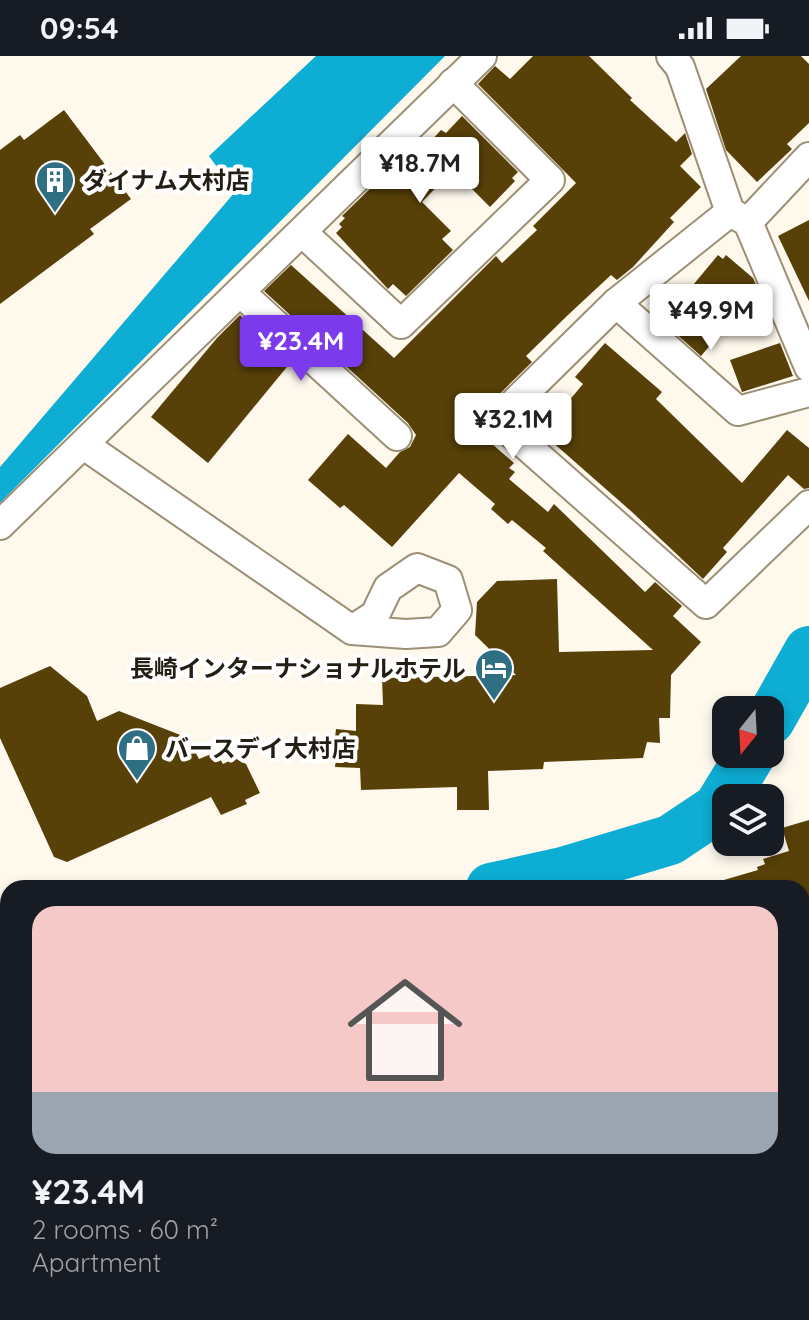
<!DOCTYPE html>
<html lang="en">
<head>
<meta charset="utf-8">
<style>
  :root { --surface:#171b24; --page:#20242c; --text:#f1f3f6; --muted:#9ea1a6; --line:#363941; --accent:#7c3aed }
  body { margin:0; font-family:Quicksand,"Noto Sans JP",sans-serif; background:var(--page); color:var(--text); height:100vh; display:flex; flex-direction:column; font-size:30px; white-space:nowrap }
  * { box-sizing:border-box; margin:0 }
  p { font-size:26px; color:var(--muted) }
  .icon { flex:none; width:44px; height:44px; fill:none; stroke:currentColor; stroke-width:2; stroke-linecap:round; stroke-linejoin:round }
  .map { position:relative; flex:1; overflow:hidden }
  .sheet { position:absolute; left:0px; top:824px; width:810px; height:440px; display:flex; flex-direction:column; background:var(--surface); border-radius:24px 24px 0 0; box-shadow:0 4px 12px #0003 }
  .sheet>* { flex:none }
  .needle { width:52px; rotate:198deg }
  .controls { position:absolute; left:712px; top:640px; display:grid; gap:16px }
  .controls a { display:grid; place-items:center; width:72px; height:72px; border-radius:16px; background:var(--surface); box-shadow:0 4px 12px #0003; font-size:40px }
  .price { position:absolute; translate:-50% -68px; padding:0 18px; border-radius:8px; background:#fff; color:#222; font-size:26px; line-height:52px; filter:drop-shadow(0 2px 4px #0008) }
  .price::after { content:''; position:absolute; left:50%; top:48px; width:24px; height:18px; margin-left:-12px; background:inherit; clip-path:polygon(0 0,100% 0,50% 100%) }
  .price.active { background:var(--accent); color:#fff }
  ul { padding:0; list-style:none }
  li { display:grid; align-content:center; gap:16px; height:424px; padding:0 32px }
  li+li { border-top:2px solid var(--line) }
  li span { display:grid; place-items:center; height:248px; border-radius:24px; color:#555 }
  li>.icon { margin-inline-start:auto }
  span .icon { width:144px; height:144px; fill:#fffc; stroke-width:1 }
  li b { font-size:34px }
  .status { display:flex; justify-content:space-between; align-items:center; height:56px; padding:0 40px; background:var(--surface); direction:ltr }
  .status svg { height:22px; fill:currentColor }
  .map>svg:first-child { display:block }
</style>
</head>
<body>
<div class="status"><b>09:54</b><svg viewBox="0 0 49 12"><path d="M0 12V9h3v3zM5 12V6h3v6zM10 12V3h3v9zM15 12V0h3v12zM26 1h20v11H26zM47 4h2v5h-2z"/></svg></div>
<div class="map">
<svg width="809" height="1264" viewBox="0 0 809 1264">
  <rect width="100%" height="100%" fill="#fef8ed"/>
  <!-- water -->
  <path fill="#0dadd4" d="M316,0H445L0,447V411L235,136L209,100Z"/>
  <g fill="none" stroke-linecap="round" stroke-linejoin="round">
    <!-- river -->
    <g stroke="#0dadd4" stroke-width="50">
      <path d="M770,664L809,595"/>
      <path d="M491,832L563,816L670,784L718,752L751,698"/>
      <path d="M0,1116L8,1109"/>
    </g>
  </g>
  <!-- building -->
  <g fill="#584108">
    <path d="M533,0H589L632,42L630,44L676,86L685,77L692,98L680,110L701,131L670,162L674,166L633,211L617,224L611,219L569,258L526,300L532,306L469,368L514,407L509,412L515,416L509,423L548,456L554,448L645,536L655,526L682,550L673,560L701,586L671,619L670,662H659L660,687L647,686L643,702L544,706L543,713L488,715L489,754H457V731L361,734L360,712L335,711L336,701L333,700L336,673L356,675V648L383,649L382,622L516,619L475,579L477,546L497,525L557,523L559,596L653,594L543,495L546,492L512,464L508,468L491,453L495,448L459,417L392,491L344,449L340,452L308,424L348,378L386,412L400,396L410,391L416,379L408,367L264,235L291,209L394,302L496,200L502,207L537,174L533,170L576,127L478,28L495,10L510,23Z"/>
    <path d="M741,0H801L809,8V67L787,88L792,93L757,126L726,94L706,33Z"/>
    <path d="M64,54L131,143L90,173L94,178L0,248V94L20,79L24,84Z"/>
    <path d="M462,60L518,116L512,122L515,125L490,151L453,114L422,146L451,175L442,183L453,194L406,240L393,228L388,233L336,177L342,171L339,168L345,162L342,160L423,81L429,87L441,74L446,77Z"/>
    <path d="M809,164V245L778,180Z"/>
    <path d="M718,199L723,203L726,199L753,222L758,233L701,300L663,266L671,256L667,253L684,232L688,235Z"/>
    <path d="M240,259L291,306L208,407L151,361L217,282Z"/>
    <path d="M605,287L662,336L656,343L742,427L787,374L809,392V432L804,433L788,419L723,492L727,496L703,523L632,456L542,377L583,328L575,321Z"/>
    <path d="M780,287L793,320L742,336L730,304Z"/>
    <path d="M50,610L87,640L97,665L119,655L188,682L199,703L216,696L223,708L235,702L246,708L260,737L245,744L247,748L221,759L211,741L67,806L54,801L0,682V632Z"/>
    <path d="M809,764V841L804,842L802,832H718L717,826L758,814L757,811L765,808L763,803L789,795L782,772Z"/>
  </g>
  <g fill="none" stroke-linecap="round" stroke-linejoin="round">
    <!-- minor casing -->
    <g stroke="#9c8f76" stroke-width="32">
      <g id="minor">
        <path d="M671,0L680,11L730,156L748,166L809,311"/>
        <path d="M730,156L616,247L497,364L706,548L809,449"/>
        <path d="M748,166L809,101"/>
        <path d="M302,176L401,268L550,124L453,27"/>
        <path d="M240,236L397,380"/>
        <path d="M616,247L738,355L809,336"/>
        <path d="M84,389L352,574L406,578L438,576L457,554L448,524L417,512L388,532L375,559L352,574"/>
        <path d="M0,469L482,0"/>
        <path d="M0,994L8,986"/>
        <path d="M802,1104L809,1102"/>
        <path d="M352,1256L358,1264"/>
        <path d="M425,1264L436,1256"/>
      </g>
    </g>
    <!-- trunk casing -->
    <g stroke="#9c8f76" stroke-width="48">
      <g id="trunk">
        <path d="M0,900L8,918"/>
        <path d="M160,1256L163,1264"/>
      </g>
    </g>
    <!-- minor -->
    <use href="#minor" stroke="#fff" stroke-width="28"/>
    <!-- trunk -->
    <use href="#trunk" stroke="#fff" stroke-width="44"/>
  </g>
  <!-- icons -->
  <defs>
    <g id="building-pin" transform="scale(2)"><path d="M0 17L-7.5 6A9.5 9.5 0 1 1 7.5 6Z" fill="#2f6f83" stroke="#fff"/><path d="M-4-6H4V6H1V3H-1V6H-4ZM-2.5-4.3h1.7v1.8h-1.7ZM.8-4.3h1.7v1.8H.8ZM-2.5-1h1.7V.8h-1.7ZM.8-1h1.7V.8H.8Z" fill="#fff"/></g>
    <g id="hotel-pin" transform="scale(2)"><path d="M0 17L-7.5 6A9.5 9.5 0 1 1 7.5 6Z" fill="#2f6f83" stroke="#fff"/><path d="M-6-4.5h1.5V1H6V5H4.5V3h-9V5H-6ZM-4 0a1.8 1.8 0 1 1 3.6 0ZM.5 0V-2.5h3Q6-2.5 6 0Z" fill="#fff"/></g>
    <g id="shop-pin" transform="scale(2)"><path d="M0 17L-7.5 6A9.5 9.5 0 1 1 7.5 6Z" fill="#2f6f83" stroke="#fff"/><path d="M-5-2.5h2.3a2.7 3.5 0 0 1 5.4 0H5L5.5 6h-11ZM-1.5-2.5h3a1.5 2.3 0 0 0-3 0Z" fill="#fff"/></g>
  </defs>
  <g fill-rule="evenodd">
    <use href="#building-pin" x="55" y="124"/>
    <use href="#hotel-pin" x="494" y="612"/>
    <use href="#shop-pin" x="137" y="692"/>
  </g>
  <g text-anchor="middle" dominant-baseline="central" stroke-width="8" stroke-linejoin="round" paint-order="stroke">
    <!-- poi labels -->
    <g font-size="24" font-weight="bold" fill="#241f15" stroke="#fff" text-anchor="start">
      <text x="83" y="124">ダイナム大村店</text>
      <text x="466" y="612" text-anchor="end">長崎インターナショナルホテル</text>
      <text x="165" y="692">バースデイ大村店</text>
    </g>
  </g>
</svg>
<div class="controls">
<a><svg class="needle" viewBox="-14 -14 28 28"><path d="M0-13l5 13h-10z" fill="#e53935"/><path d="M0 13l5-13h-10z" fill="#9ea1a6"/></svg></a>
<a><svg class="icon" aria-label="layers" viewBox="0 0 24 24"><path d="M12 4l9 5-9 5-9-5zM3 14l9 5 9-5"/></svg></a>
</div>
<b class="price" style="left:420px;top:149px">¥18.7M</b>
<b class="price" style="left:711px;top:296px">¥49.9M</b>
<b class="price active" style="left:301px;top:327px">¥23.4M</b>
<b class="price" style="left:513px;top:405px">¥32.1M</b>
<section class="sheet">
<ul>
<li><span style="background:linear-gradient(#f6c9c9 75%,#9aa5b1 0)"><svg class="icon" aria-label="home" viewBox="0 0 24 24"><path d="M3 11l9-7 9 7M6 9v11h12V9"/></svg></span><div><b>¥23.4M</b><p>2 rooms · 60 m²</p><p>Apartment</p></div></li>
</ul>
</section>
</div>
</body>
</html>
